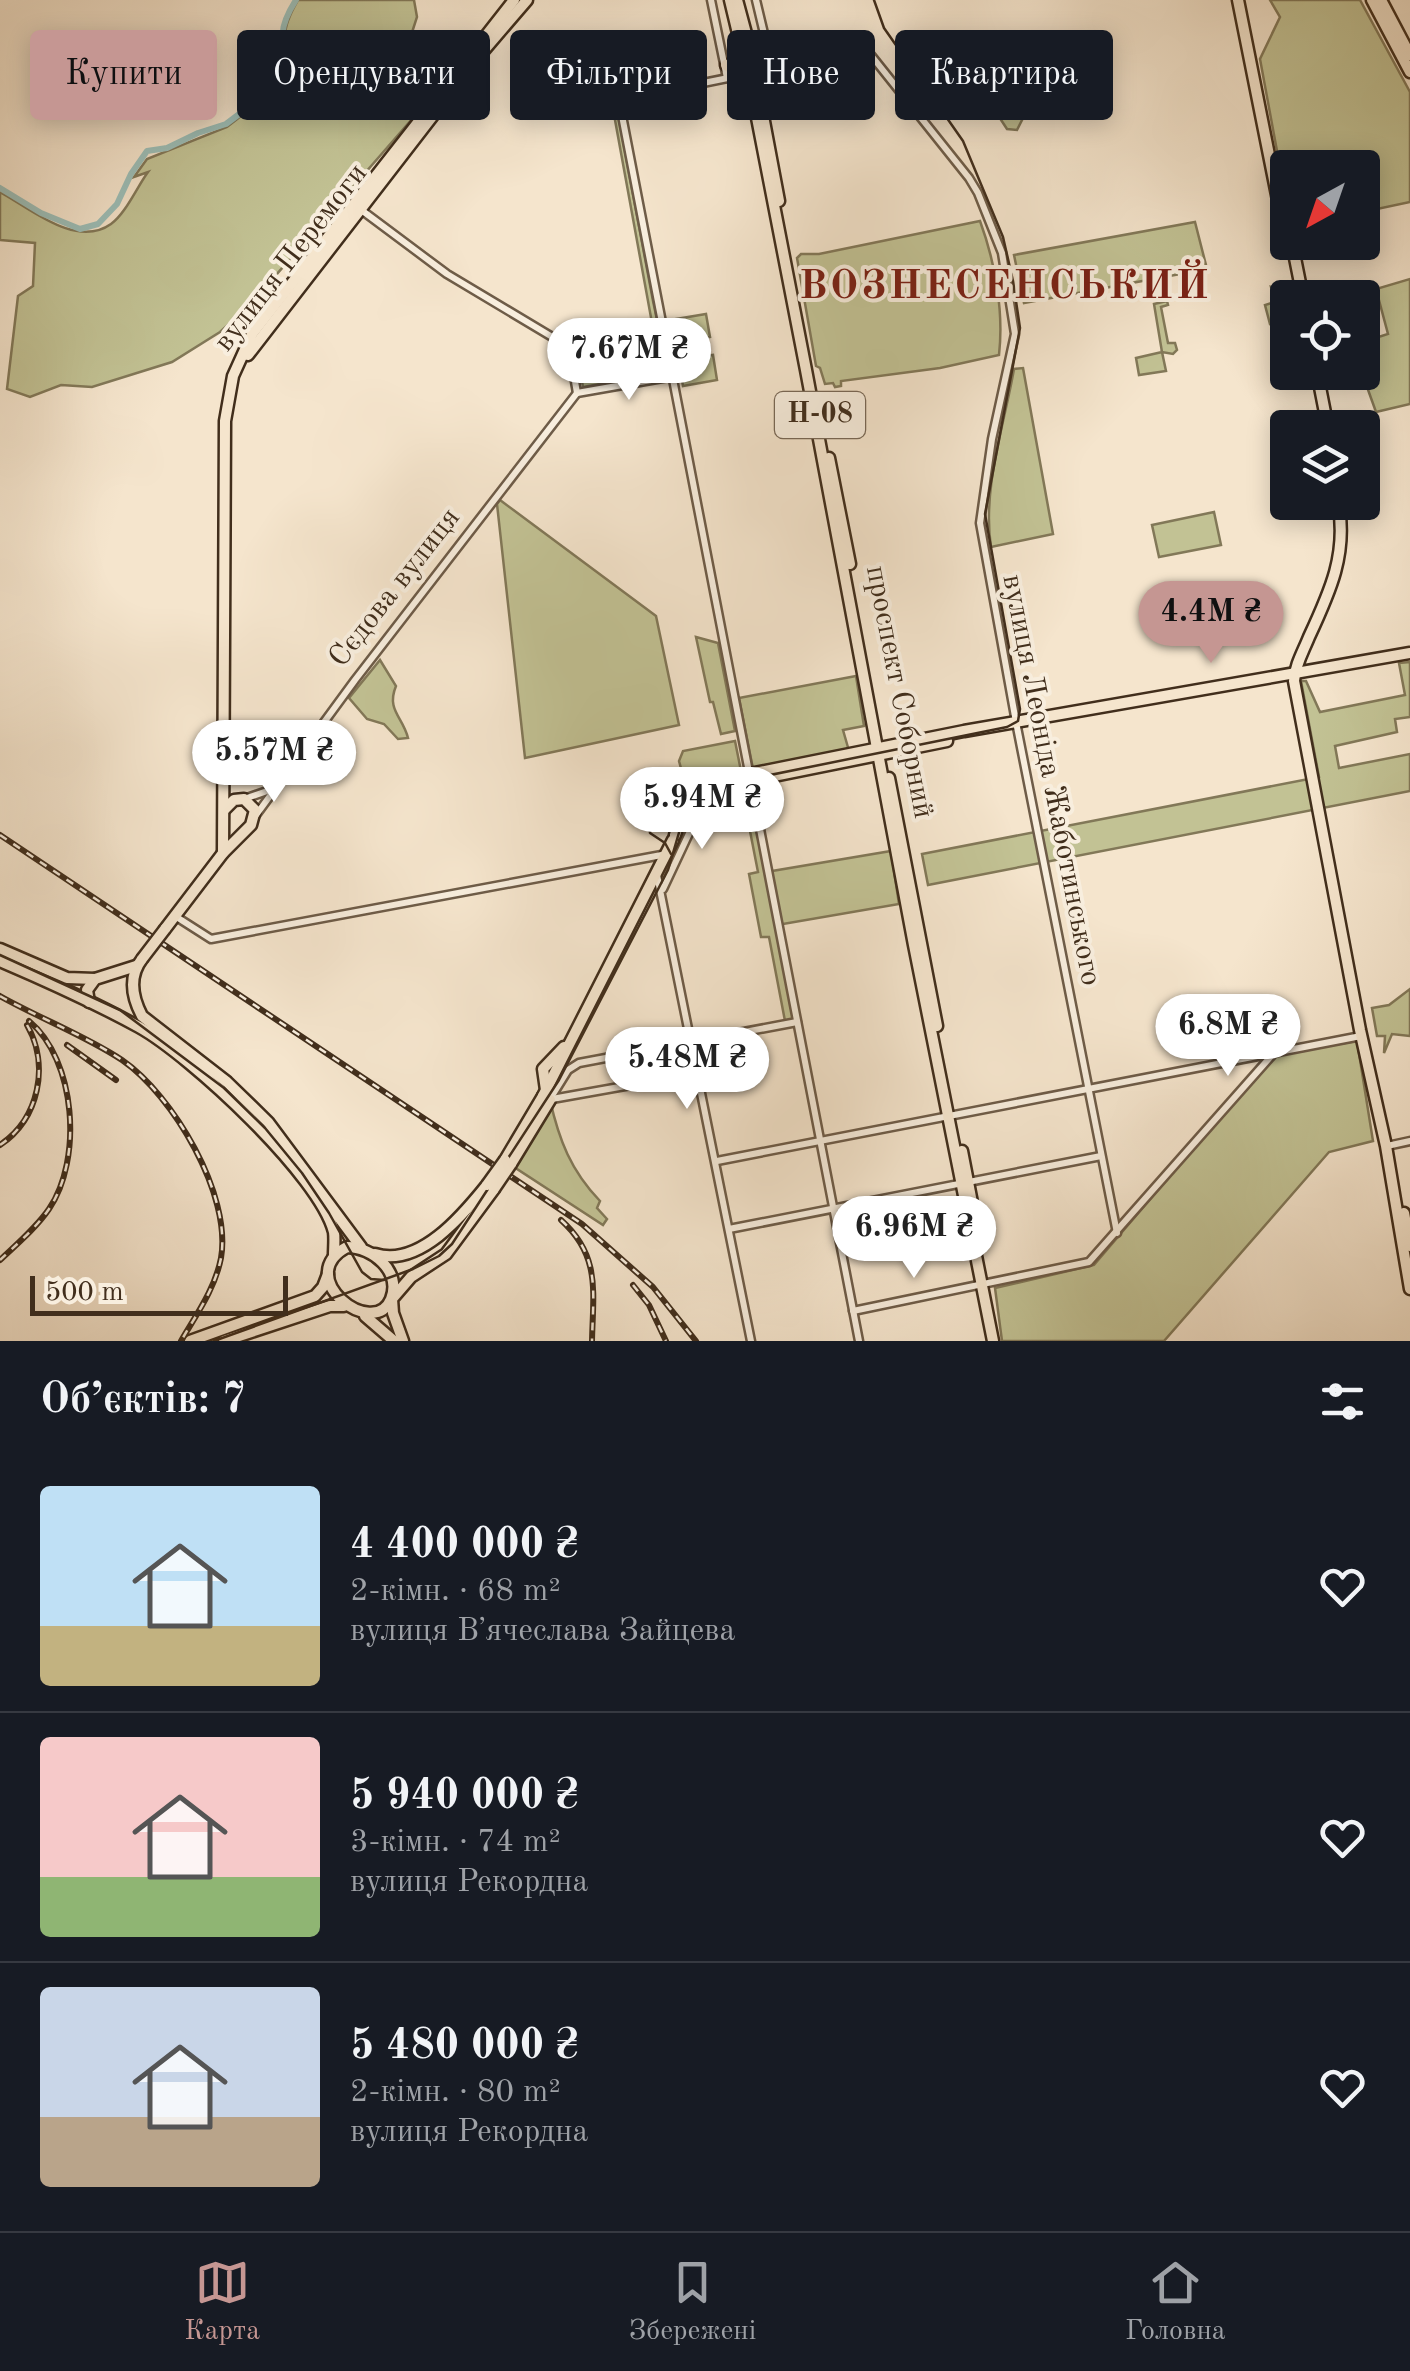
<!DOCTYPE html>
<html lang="uk">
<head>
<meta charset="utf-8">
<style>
  :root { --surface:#171b24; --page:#20242c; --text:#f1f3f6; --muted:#9ea1a6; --line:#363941; --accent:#c59692 }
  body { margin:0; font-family:"Old Standard TT",serif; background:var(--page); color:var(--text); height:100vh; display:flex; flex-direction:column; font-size:38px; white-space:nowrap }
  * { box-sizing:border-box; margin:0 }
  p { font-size:32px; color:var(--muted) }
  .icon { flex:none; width:55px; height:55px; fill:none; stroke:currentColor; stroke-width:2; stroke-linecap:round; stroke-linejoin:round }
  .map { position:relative; height:1341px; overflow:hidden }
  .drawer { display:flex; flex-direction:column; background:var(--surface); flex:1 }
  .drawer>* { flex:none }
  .hud { position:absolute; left:30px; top:30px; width:1350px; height:90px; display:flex; gap:20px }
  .needle { width:65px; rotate:220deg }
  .fabs { position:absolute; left:1270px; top:150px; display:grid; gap:20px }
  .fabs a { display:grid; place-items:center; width:110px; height:110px; border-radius:10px; background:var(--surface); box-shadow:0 5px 25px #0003; font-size:50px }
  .scale { position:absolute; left:30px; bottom:25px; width:258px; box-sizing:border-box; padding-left:10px; border:5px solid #412e1c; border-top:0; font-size:28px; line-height:35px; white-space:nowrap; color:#412e1c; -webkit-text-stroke:8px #f8eede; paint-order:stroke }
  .price { position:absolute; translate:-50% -85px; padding:0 22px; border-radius:35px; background:#fff; color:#222; font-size:32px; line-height:65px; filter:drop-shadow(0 2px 5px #0008) }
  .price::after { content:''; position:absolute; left:50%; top:60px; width:30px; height:22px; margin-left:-15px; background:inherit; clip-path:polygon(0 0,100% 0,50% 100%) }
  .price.active { background:var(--accent); color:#111 }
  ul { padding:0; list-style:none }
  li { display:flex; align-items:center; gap:30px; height:250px; padding:0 40px }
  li+li { border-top:2px solid var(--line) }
  li span { display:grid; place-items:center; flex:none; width:280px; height:200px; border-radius:10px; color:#555 }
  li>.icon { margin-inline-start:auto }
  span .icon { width:120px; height:120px; fill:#fffc; stroke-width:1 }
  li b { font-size:42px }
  h2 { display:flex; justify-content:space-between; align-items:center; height:120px; padding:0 40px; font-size:42px }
  .tag { padding:0 35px; border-radius:10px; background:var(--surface); box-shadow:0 5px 25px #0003; font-size:35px; line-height:90px }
  .tag.active { background:var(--accent); color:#111 }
  .tab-bar { display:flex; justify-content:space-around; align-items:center; height:140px; border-top:2px solid var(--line); background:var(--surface); font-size:28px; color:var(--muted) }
  .tab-bar a { display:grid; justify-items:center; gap:5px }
  .tab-bar .active { color:var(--accent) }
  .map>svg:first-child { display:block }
</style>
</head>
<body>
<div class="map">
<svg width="1410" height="1341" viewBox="0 0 1410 1341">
  <rect width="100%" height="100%" fill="#f5e5cd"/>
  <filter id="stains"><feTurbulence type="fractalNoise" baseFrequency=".002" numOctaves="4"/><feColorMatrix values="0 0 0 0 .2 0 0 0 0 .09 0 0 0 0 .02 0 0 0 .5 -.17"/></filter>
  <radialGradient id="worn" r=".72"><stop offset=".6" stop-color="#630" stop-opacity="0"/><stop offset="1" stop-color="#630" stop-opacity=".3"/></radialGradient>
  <!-- green -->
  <g fill="#c2c294" stroke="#827858" stroke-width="2.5">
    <path d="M298,0H414L417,17L406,51L440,87L249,306L220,332L172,362L92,387L61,385L30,397L7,389L18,296L33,286L35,243L0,240V192C30,208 76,249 111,224C126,213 137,187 148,172L134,177L147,159L227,127L285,82L294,70C282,39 281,29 298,0Z"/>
    <path d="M1270,0H1360L1410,92V202L1363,212L1362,168H1288L1287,205L1260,59L1280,17Z"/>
    <path d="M995,84L1002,87L1022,120L1017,130L1007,129L986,97L987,89Z"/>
    <path d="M613,109H617L653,301L657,320L652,323Z"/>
    <path d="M980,221C995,262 1004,311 999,355L940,368L841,381V386L835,387L833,383L825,384L820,368L816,366L797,258L801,254H819Z"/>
    <path d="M1195,222L1207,269L1024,303L1014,255Z"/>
    <path d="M1410,279V404L1376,412L1362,373L1363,342L1388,334L1376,289Z"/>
    <path d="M1271,287L1277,289L1285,321L1270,324L1265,305L1275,302Z"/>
    <path d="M1167,301L1168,305L1161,307L1168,343H1175L1177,350L1173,354L1162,352L1166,371L1139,375L1136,358L1162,352L1154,304Z"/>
    <path d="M706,314L710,337L675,342L670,320Z"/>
    <path d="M620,340L628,379L583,387L576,349Z"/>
    <path d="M713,355L717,380L683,386L678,359Z"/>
    <path d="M1023,368L1053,534L991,547C982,489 1004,426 1014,369Z"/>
    <path d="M500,500L656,616L679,725L525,758L497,504Z"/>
    <path d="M1214,512L1221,545L1159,557L1152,525Z"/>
    <path d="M696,637L718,643L735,731L721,734L713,702H710Z"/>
    <path d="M380,660L396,686C386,710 403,717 408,738L398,739L384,724L367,719L349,698Z"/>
    <path d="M1410,662V717L1395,719L1397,732L1335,746L1339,768L1410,754V791L928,885L922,854L1319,777L1301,681H1306L1320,712L1405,695L1399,663Z"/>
    <path d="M856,676L864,726L843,730L849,751L753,769L739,698Z"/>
    <path d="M735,741L741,771L685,783L679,761L683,751Z"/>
    <path d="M758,830L766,872L891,851L899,904L777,925L794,1019L785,1021L769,937H761L749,874L758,872L750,831Z"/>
    <path d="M1410,989V1036L1392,1034L1384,1053L1385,1036H1377L1372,1008L1389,1005Z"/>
    <path d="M1357,1041L1373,1141L1329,1152L1164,1341H1002L995,1288L1094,1265L1273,1055Z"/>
    <path d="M550,1100C559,1140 571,1171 600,1201L597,1208L607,1219L603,1225L511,1165Z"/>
  </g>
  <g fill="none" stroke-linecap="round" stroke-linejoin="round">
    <!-- river -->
    <path stroke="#9cbfb9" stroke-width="6" d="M0,188L41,213L80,229L98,224L117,204L131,174L147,151L167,148L198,133L226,124L283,81L291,69C280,39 278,28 296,0"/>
    <!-- major-tunnel -->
    <path stroke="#d1c0aa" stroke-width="10" stroke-dasharray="10 5" stroke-linecap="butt" d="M1280,210L1289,253"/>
    <!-- minor casing -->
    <g stroke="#6e5c48" stroke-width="11">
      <g id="minor">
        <path d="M711,0L727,78"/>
        <path d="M756,0L772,67"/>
        <path d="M360,209L447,274L569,347"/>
        <path d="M577,393L569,347L664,329"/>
        <path d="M577,393L674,376"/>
        <path d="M244,799L273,789"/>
        <path d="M256,815L355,680L577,393"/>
        <path d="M657,875L751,1341"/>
        <path d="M663,889L693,825L691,799"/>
        <path d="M175,916L211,939L667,854"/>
        <path d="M550,1099L568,1070L579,1063L797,1022"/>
        <path d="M552,1099L698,1073"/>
        <path d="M1387,1146L1410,1141"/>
        <path d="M717,1161L1361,1036"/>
        <path d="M729,1229L1101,1156"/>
        <path d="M853,1311L1089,1262L1273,1054"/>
        <path d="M859,1341L619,100L817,60L870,54L969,178L978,193L1002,253L1015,334L992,439L980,523L1016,722L1117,1233"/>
      </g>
    </g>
    <!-- major casing -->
    <g stroke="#412e1c" stroke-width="15">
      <g id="major">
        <path d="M730,0L752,92L806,370L914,945L993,1341"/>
        <path d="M737,0L751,52L779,201"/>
        <path d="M1238,0L1280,210"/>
        <path d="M1372,0L1410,72"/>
        <path d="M1381,0L1410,55"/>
        <path d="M753,56L773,69"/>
        <path d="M726,65L736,72L744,61"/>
        <path d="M1294,253L1303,298"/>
        <path d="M248,355L479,56L527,0"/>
        <path d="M1317,372L1328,428"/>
        <path d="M829,458L850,564"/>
        <path d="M1338,502C1348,553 1330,592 1309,637C1303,652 1295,665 1294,681L1360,1030L1386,1146L1410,1289"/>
        <path d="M889,778L937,1026"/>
        <path d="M690,793L947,741"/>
        <path d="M675,835L689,792L695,785L964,731L1410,653"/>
        <path d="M223,853L225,421L233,376L252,334L514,0"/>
        <path d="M165,929L223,853L251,825L255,810L244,799L234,800L224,810"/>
        <path d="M0,949L67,978L95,979"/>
        <path d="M142,959C128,977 132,997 142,1016L227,1082L268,1122L361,1247"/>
        <path d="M0,961C47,981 95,1003 139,1027C191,1056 320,1176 334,1232C335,1239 334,1248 334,1255"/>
        <path d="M89,1002L87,990L95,979L136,966"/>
        <path d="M546,1090L673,840"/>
        <path d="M962,1151L973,1208"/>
        <path d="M505,1160L543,1096"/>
        <path d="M511,1164L550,1100L543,1096L546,1090L543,1069L564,1047"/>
        <path d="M1404,1213L1410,1246"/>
        <path d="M347,1247C372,1247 402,1271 391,1299C374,1341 291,1277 347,1247Z"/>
        <path d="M375,1254C419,1268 463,1215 487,1185"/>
        <path d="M365,1316L394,1341"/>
        <path d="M190,1341L315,1296L323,1287L328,1274"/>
        <path d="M224,1341L330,1306H344"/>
        <path d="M403,1341L393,1313L392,1299L411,1277L446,1254L494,1189"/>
      </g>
    </g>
    <!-- minor -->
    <use href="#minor" stroke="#f8eede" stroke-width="6"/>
    <!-- major -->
    <use href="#major" stroke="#f5e5cd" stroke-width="10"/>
    <!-- tram -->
    <g stroke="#412e1c" stroke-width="2.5">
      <path d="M671,854L665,843L650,833L649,815L657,806L683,802L694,789"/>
      <path d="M0,955L120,1010L224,1088L265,1128L302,1173L329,1213L362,1272L371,1279L384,1280"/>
      <path d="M214,1341L413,1269L439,1256L452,1244L559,1080L668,870L688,802L696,790L1007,727L1018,721L1020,709L985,514L1020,328L1013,281L1003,237L963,141L884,28L874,0"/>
    </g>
    <!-- rail casing -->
    <g stroke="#412e1c" stroke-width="6">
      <g id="rail">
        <path d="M0,835L582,1224L653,1287L696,1341"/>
        <path d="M0,996C39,1018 86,1036 122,1060C173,1095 232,1195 221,1258C215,1289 196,1315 181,1341"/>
        <path d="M67,1045L116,1080"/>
        <path d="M0,1145C39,1119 50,1065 27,1025"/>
        <path d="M561,1220C601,1256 593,1292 592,1341"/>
        <path d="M0,1260C17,1244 36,1228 49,1209C83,1159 76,1060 29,1021"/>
        <path d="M633,1285L649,1305L666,1341"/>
      </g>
    </g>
    <!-- rail -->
    <use href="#rail" stroke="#f8eede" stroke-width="2.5" stroke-dasharray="8" stroke-linecap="butt"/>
    <!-- major-bridge casing -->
    <g stroke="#412e1c" stroke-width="15" stroke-linecap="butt">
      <g id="major-bridge">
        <path d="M142,959L165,929"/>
        <path d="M487,1185L505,1160"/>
        <path d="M494,1189L511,1164"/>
      </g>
    </g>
    <!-- major-bridge -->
    <use href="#major-bridge" stroke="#f5e5cd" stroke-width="10"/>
  </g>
  <g text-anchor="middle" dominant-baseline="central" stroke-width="8" stroke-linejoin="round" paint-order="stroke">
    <!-- shield labels -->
    <rect fill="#f8eede" stroke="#786856" stroke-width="2.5" x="775" y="392" width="90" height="46" rx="8"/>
    <g font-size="28" font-weight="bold" fill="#412e1c">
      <text x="820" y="415">Н-08</text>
    </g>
    <!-- street labels -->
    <g font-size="30" fill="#412e1c" stroke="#f8eede">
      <text transform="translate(291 258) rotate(-52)">вулиця Перемоги</text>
      <text transform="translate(395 588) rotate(-52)">Сєдова вулиця</text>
      <text transform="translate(899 692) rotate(79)">проспект Соборний</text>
      <text transform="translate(1051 780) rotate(79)">вулиця Леоніда Жаботинського</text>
    </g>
    <!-- district labels -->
    <g font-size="40" font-weight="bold" letter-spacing="2.5" fill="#7a1f14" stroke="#f8eede">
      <text x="1005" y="288">ВОЗНЕСЕНСЬКИЙ</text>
    </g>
  </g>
  <rect width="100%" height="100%" filter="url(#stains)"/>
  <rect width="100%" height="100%" fill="url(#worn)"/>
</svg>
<div class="fabs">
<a><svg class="needle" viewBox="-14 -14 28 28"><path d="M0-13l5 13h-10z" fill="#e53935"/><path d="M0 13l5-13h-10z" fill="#9ea1a6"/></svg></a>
<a><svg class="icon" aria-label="locate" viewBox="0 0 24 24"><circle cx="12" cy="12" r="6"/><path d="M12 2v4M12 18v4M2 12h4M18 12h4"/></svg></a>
<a><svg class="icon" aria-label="layers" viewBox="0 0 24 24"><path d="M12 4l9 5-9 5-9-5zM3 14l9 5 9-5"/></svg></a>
</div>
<div class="scale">500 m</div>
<b class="price" style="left:629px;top:403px">7.67M ₴</b>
<b class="price active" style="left:1211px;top:666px">4.4M ₴</b>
<b class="price" style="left:274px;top:805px">5.57M ₴</b>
<b class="price" style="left:702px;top:852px">5.94M ₴</b>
<b class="price" style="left:1228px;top:1079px">6.8M ₴</b>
<b class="price" style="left:687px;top:1112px">5.48M ₴</b>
<b class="price" style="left:914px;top:1281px">6.96M ₴</b>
<div class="hud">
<a class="tag active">Купити</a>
<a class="tag">Орендувати</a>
<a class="tag">Фільтри</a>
<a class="tag">Нове</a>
<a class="tag">Квартира</a>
</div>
</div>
<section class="drawer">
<h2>Об’єктів: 7<svg class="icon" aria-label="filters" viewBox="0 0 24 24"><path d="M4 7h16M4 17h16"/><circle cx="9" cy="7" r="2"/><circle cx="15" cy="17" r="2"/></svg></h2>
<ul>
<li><span style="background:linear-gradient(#bfe0f5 70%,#c2b280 0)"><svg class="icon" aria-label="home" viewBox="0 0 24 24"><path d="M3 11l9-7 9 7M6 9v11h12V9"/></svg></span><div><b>4 400 000 ₴</b><p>2-кімн. · 68 m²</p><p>вулиця Вʼячеслава Зайцева</p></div><svg class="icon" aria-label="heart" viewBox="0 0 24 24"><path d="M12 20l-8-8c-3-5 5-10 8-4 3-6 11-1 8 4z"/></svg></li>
<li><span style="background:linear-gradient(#f6c9c9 70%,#8fb573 0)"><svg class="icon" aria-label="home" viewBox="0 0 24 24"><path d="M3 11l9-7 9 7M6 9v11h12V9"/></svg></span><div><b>5 940 000 ₴</b><p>3-кімн. · 74 m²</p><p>вулиця Рекордна</p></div><svg class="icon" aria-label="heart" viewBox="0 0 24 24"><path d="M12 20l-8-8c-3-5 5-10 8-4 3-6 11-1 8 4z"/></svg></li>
<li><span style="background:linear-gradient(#c9d6e8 65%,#b9a48a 0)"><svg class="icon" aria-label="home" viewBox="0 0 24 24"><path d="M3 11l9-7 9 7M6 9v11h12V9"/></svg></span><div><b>5 480 000 ₴</b><p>2-кімн. · 80 m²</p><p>вулиця Рекордна</p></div><svg class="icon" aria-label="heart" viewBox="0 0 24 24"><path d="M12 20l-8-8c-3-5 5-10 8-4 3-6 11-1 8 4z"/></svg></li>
</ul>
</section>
<nav class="tab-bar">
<a class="active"><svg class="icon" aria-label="map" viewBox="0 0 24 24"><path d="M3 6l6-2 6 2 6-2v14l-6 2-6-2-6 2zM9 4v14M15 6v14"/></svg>Карта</a>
<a><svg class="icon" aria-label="saved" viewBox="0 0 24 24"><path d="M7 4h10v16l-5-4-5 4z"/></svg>Збережені</a>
<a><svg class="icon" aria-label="home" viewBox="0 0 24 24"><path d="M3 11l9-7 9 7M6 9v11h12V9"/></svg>Головна</a>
</nav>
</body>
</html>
